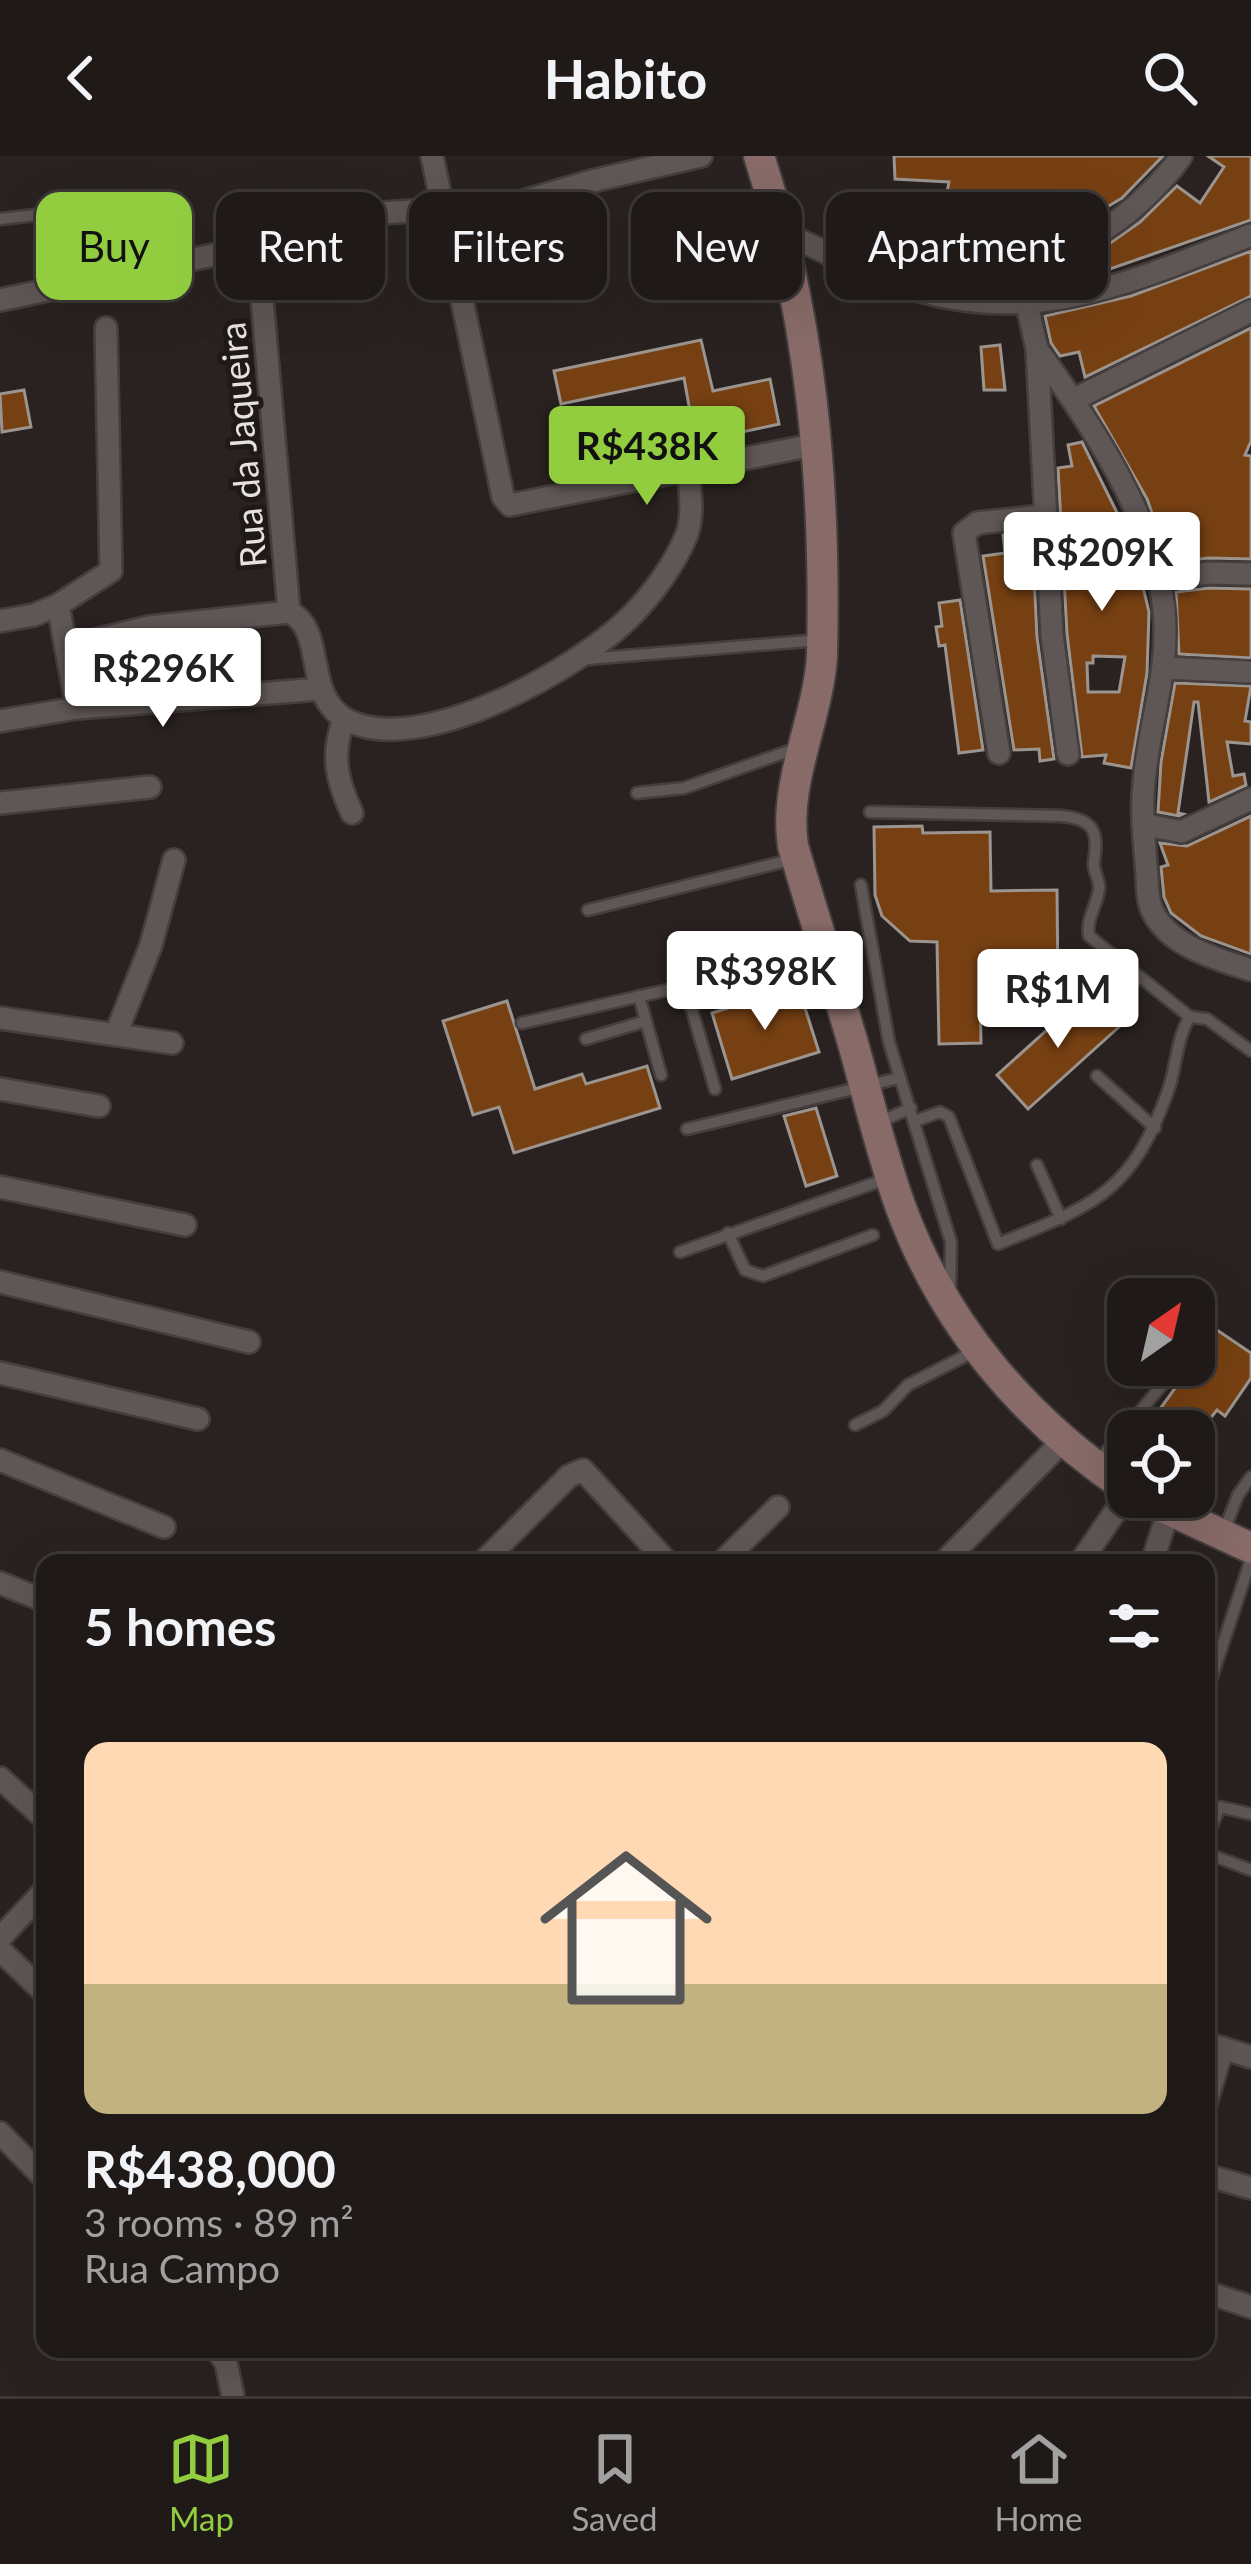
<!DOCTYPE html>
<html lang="en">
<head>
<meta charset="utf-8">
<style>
  :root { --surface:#1f1a18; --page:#272321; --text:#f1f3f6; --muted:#a1a1a2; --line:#3c3837; --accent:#92cd3f }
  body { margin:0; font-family:Lato,sans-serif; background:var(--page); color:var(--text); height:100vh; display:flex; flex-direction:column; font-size:45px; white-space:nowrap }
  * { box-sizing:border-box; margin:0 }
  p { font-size:39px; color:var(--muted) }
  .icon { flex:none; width:66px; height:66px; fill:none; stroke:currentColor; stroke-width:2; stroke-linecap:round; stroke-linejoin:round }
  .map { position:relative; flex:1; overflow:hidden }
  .side { position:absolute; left:36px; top:1398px; width:1179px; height:804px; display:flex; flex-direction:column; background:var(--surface); border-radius:24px; box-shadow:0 12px 48px #0002,0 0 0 3px var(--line) }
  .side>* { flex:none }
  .guide { position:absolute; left:36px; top:36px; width:1179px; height:108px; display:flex; gap:24px }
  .needle { width:78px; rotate:34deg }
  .buttons { position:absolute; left:1107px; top:1122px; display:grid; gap:24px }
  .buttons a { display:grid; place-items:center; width:108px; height:108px; border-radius:24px; background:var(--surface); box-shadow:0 12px 48px #0002,0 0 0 3px var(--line); font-size:60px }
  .price { position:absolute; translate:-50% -102px; padding:0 27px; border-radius:12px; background:#fff; color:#222; font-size:39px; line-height:78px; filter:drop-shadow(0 3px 6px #0008) }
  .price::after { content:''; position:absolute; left:50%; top:72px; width:36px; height:27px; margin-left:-18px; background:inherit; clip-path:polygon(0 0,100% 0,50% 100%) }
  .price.on { background:var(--accent); color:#111 }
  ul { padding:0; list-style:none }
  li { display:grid; align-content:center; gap:24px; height:636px; padding:0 48px }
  li span { display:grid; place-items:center; height:372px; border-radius:24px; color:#555 }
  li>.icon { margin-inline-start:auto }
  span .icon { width:216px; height:216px; fill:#fffc; stroke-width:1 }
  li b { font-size:51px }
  h2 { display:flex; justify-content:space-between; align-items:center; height:144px; padding:0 48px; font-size:51px }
  .chip { padding:0 42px; border-radius:24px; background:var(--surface); box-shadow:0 12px 48px #0002,0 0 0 3px var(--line); font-size:42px; line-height:108px }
  .chip.on { background:var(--accent); color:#111 }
  header { display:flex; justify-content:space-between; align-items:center; height:156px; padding:0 48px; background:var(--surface); font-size:54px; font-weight:700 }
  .tabs { display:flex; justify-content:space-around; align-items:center; height:168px; border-top:3px solid var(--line); background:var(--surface); font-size:33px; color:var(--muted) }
  .tabs a { display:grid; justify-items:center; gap:6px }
  .tabs .on { color:var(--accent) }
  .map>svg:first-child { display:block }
</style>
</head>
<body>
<header><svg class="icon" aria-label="back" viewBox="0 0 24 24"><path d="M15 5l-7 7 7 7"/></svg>Habito<svg class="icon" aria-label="search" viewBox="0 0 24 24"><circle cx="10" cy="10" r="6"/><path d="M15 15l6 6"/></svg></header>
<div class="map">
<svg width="1251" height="2240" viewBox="0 0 1251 2240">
  <rect width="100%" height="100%" fill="#292220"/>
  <!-- building -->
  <g fill="#774012" stroke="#9b948f" stroke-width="3" fill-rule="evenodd">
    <path d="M894,0H1163L1122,42L1059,80L1028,90L962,95L938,94L939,81L916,77L918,59L942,63L949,26L895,23Z"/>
    <path d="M1208,0H1251V64L1081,123L1001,132L953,127L1033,119L1071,108L1106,90L1140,66L1177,30L1200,47L1224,11Z"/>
    <path d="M1251,95V140L1085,221L1079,196L1060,200L1051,187L1045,160L1131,140Z"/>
    <path d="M1251,172V285L1245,299L1251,300V403L1208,402L1170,407L1147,343L1094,250Z"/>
    <path d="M701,184L713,235L770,223L779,268L719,281L712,255L691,261L684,222L561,248L554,215Z"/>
    <path d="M1000,189L1005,234H984L981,191Z"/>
    <path d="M24,234L31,271L2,276L0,238Z"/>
    <path d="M1082,286L1133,389L1149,456L1147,517L1131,612L1104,607L1106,599L1082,601L1067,478L1058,312L1072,310L1068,289ZM1093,500L1125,501L1119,536H1088L1087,507H1093Z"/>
    <path d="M1032,376L1037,481L1054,603L1040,605L1039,593L1014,594L983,400L1005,397L1003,379Z"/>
    <path d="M1209,432L1251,433V502L1179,498L1176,436Z"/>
    <path d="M960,444L983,594L959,597L945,489L939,490L936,471L942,470L939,447Z"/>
    <path d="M1175,527L1251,530L1245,565L1251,566V588L1227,586L1233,620L1244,618L1246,629L1209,646L1198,546H1194L1178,657L1183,658L1179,660L1158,656L1161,606Z"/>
    <path d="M1251,660V798L1201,780L1171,757L1164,741L1161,711L1168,709L1160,687L1187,690Z"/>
    <path d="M922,670L923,677L990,676L991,735L1057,734L1058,835L980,836L981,887L939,888L937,786L910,785L882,760L875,739L874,671Z"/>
    <path d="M798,830L819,896L732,923L712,857Z"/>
    <path d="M1089,836L1098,846L1099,859L1110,860L1120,870L1028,953L997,919Z"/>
    <path d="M507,845L535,933L582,918L586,928L647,910L660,952L514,997L499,951L473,959L443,865Z"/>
    <path d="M816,952L837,1020L806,1030L784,960Z"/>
    <path d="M1217,1174L1251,1197V1222L1225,1260L1217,1254L1200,1275H1166L1152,1264Z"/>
  </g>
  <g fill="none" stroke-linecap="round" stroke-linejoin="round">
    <!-- lane casing -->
    <g stroke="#443f3e" stroke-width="15">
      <g id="lane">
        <path d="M0,63L125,49"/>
        <path d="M587,503L819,484"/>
        <path d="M637,637L684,632L800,591"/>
        <path d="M870,656L1061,660C1094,663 1099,676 1094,705C1092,715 1100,722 1099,733C1097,750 1086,762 1089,780L1190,861"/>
        <path d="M861,729L889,886L951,1086L950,1134"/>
        <path d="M588,754L794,703"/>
        <path d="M685,830L715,933"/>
        <path d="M639,840L661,919"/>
        <path d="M1105,852L1139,822"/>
        <path d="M522,867L685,830L819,789"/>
        <path d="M586,883L646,865"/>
        <path d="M1097,920L1155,972"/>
        <path d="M915,965L940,956L949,961L998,1088C1094,1049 1132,1038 1169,932C1176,911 1177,880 1190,861L1207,863L1251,895"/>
        <path d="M875,968L911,952"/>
        <path d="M687,973L899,922"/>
        <path d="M1037,1009L1061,1063"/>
        <path d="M728,1077L745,1114L763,1120L873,1079"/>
        <path d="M680,1096L886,1023"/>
        <path d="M855,1269L883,1255L908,1229L973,1196"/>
        <path d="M1097,1307L1162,1229L1167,1209"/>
        <path d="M1223,1377L1238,1339L1251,1321"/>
        <path d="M1206,1539L1250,1406"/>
        <path d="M1206,1683L1220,1651L1251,1658"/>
        <path d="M1206,1697L1251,1714"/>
      </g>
    </g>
    <!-- street casing -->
    <g stroke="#443f3e" stroke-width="26">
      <g id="street">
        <path d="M432,0L503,341L510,349L818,288"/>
        <path d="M445,68L592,25L701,0"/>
        <path d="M783,77C826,95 868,119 911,132C1036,172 1136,124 1251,79"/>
        <path d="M257,84L289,456C327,473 302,540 347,564C420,602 578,513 630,461C652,439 675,408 687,378C694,358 690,335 688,314"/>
        <path d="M849,97C954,114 1043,128 1131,54C1149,38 1168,20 1181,0"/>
        <path d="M0,144L242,93L270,73L293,63L442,53"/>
        <path d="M1027,149L1037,193L1052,479L1068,598"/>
        <path d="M1037,193C1091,269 1154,359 1164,454C1170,514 1149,567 1144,626C1141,653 1144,681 1146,708C1148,722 1146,741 1152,754C1168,790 1217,803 1251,814"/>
        <path d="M1073,244L1251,155"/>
        <path d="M1156,424L1208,417L1251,418"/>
        <path d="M58,449L77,552"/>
        <path d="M0,465L34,459L58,449L111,415L106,172"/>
        <path d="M67,491L149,471L289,456"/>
        <path d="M1166,512L1248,516"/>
        <path d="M344,563C331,598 336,623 352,657"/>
        <path d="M0,565L77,552L320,533"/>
        <path d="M999,597L964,377L977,367L1043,360"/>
        <path d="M0,647L150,631"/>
        <path d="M1143,668L1181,676L1251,643"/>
        <path d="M0,862L172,887"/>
        <path d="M116,878L151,789L174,704"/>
        <path d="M0,933L99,950"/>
        <path d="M0,1031L185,1069"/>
        <path d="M0,1126L249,1186"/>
        <path d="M0,1217L198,1263"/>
        <path d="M0,1304L164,1371"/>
        <path d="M482,1407L569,1320L583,1314L668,1407"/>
        <path d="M721,1407L778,1351"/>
        <path d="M943,1407L1063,1285"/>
        <path d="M1080,1407L1128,1337"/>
        <path d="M1152,1407L1168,1356"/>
        <path d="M0,1427L45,1445"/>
        <path d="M0,1622L45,1663"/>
        <path d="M0,1782L45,1734"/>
        <path d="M0,1794L45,1837"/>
        <path d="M1206,1887L1251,1901"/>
        <path d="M1206,1947L1223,1892"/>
        <path d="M0,1977L45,2023"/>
        <path d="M1206,2019L1251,2032"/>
        <path d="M1206,2136L1251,2151"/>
        <path d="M216,2193L226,2207L233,2240"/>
      </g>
    </g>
    <!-- secondary casing -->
    <g stroke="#443f3e" stroke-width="34">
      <g id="secondary">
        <path d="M759,0C812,163 826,329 822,500C818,563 783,627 793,690C812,755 833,819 852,884C868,940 881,997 901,1052C944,1169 1025,1264 1128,1333"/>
        <path d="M1141,1341L1251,1392"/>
      </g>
    </g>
    <!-- lane -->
    <use href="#lane" stroke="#5f5755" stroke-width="10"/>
    <!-- street -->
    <use href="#street" stroke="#5f5755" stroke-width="21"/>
    <!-- secondary -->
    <use href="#secondary" stroke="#886b69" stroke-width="30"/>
  </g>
  <g text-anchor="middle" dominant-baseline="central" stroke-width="10" stroke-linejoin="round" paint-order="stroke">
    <!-- street labels -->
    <g font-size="36" fill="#e7e2e1" stroke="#1f1917">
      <text transform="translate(242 289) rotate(-95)">Rua da Jaqueira</text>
    </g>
  </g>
</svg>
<div class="buttons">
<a><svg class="needle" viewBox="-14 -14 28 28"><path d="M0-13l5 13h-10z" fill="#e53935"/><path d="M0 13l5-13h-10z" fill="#a1a1a2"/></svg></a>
<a><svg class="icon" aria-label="locate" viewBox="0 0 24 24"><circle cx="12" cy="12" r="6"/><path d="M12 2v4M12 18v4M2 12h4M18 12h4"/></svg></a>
</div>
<b class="price on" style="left:647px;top:352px">R$438K</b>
<b class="price" style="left:1102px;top:458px">R$209K</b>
<b class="price" style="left:163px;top:574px">R$296K</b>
<b class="price" style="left:765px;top:877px">R$398K</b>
<b class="price" style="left:1058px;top:895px">R$1M</b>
<div class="guide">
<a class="chip on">Buy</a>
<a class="chip">Rent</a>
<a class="chip">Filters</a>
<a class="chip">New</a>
<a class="chip">Apartment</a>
</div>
<section class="side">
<h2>5 homes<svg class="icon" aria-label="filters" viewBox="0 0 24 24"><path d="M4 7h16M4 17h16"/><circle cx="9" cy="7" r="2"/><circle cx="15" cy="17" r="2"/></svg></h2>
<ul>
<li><span style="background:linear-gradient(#ffd9b3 65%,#c2b280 0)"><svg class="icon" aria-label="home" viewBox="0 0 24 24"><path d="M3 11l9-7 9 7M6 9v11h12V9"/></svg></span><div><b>R$438,000</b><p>3 rooms · 89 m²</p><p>Rua Campo</p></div></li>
</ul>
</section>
</div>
<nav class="tabs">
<a class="on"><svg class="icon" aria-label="map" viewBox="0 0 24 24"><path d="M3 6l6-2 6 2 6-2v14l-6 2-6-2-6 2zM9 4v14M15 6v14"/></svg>Map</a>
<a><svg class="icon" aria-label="saved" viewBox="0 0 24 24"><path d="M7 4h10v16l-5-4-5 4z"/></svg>Saved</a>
<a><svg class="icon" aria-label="home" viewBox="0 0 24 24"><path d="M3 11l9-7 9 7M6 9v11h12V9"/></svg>Home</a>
</nav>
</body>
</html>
